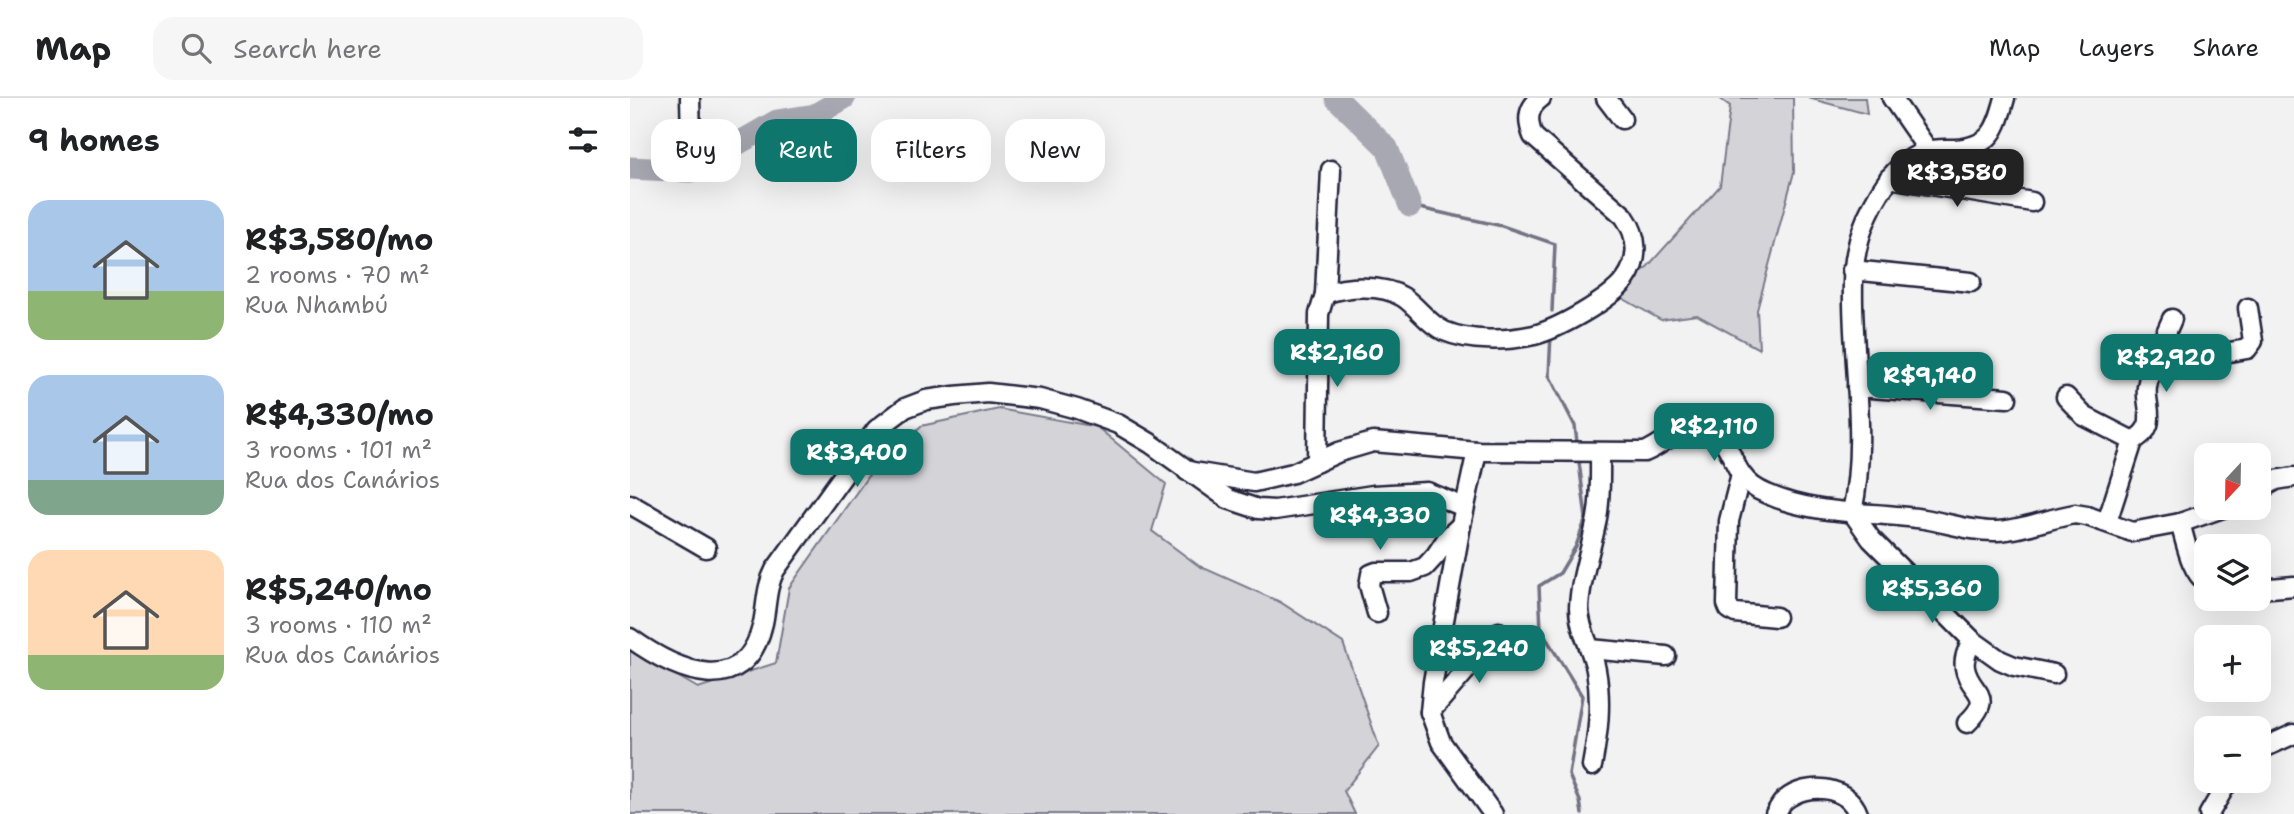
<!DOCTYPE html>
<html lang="en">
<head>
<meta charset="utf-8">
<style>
  :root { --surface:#fff; --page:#f6f6f6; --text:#202124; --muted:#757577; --line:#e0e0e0; --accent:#0f766e }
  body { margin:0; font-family:"Shantell Sans",sans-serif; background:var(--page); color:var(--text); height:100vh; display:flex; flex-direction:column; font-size:26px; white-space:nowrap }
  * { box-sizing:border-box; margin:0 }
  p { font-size:23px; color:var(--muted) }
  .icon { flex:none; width:38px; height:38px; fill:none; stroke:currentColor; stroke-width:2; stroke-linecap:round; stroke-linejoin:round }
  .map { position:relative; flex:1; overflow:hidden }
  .drawer { display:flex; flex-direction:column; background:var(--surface); width:630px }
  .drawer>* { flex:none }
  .top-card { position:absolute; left:21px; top:21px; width:665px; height:63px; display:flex; gap:14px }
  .needle { width:46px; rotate:202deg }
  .fabs { position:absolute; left:1564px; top:345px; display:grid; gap:14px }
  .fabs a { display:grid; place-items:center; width:77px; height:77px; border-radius:14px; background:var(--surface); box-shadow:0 7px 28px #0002; font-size:35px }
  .price { position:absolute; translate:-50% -60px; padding:0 16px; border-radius:14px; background:var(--accent); color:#fff; font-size:23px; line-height:46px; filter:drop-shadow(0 2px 4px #0008) }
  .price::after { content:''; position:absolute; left:50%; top:42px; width:21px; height:16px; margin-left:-10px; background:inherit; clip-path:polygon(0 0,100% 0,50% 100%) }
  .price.current { background:#222; color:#fff }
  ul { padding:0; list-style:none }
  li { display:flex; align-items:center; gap:21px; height:175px; padding:0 28px }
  li span { display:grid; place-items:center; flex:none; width:196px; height:140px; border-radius:21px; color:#555 }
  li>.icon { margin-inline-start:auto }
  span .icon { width:84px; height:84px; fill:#fffc; stroke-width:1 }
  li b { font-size:30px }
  h2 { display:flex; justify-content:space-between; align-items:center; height:84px; padding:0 28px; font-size:30px }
  .chip { padding:0 24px; border-radius:21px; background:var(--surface); box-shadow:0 7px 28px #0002; font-size:24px; line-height:63px }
  .chip.current { background:var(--accent); color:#fff }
  header { display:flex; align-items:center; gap:42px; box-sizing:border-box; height:98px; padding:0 35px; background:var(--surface); border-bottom:2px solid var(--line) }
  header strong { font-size:33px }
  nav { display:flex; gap:38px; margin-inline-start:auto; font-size:24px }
  .search { width:490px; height:63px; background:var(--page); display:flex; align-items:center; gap:18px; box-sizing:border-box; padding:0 24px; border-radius:21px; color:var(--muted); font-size:26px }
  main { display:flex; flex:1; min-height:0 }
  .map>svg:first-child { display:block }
</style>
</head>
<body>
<header>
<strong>Map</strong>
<div class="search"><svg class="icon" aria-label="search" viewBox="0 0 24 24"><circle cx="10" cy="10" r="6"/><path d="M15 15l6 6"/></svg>Search here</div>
<nav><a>Map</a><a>Layers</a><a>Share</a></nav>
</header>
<main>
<section class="drawer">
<h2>9 homes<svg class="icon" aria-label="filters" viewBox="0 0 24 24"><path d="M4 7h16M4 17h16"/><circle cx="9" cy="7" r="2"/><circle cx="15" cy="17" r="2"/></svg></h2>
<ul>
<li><span style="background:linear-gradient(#a9c7e8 65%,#8fb573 0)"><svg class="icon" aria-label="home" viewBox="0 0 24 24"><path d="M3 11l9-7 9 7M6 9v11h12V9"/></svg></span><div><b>R$3,580/mo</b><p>2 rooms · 70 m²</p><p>Rua Nhambú</p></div></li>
<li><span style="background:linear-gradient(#a9c7e8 75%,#7fa58c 0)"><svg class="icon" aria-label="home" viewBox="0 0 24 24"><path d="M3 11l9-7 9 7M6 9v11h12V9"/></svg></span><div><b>R$4,330/mo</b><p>3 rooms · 101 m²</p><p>Rua dos Canários</p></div></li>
<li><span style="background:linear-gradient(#ffd9b3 75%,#8fb573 0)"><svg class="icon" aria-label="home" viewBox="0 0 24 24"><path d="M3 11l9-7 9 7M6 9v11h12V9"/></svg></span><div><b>R$5,240/mo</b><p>3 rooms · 110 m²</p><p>Rua dos Canários</p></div></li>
</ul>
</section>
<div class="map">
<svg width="1664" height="716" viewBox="0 0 1664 716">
  <rect width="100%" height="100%" fill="#f2f2f3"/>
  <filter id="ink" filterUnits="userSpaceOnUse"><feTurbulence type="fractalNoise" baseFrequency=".0143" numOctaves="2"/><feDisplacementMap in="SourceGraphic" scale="14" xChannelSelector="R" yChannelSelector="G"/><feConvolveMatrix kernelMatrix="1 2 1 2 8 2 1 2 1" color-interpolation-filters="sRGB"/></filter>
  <g filter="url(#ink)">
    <!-- green -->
    <g fill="#d3d3d8" stroke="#7a7a8a" stroke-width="2">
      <path d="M1089,0H1163L1164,74L1127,212L1129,251L1067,217L1031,222L987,197L1018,168L1090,88L1100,8Z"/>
      <path d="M1178,0H1235L1237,16Z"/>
      <path d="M369,311L467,329L536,386L522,433L569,468L650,504L713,545L749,648L714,693L725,716H0V551L68,590L146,565L159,490L238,378L291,328Z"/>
    </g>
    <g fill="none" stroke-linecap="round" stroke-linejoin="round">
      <!-- stream -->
      <g stroke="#727282" stroke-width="3.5">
        <path d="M780,108L872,128L925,146L922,213"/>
        <path d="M921,236L919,277L945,328L947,344"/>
        <path d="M949,364L956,420L946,448L930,475L909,488L911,532L952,598L939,677L950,703L952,716"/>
      </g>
      <!-- river -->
      <g stroke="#a8a8b2" stroke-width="23">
        <path d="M706,0L757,50L780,108"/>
        <path d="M0,70L60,73L147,23L185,17L214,0"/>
      </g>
      <!-- minor casing -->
      <g stroke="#22223b" stroke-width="23">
        <g id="minor">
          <path d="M60,0L61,40"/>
          <path d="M976,0L992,21"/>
          <path d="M1262,0L1298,52"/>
          <path d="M1375,0C1366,33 1361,48 1325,51C1316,51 1306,50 1298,53C1268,61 1250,91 1238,117C1220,158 1222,190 1224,233C1227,293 1235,355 1222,414L1241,441L1342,542L1370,562L1384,568L1424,576"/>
          <path d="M1259,80L1402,104"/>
          <path d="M1222,172L1341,184"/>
          <path d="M695,196L701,72"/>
          <path d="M1527,261L1588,256L1617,251L1623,243L1618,210"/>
          <path d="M1227,289L1377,300"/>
          <path d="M1436,299L1454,318L1503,343L1477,424"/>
          <path d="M1503,343C1510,338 1515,335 1518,327C1522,315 1515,301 1517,289C1521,266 1533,242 1542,221"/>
          <path d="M847,353L831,427L803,584L800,614L811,644L863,716"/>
          <path d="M687,364L689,216L695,196C716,188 752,186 773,199C788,209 797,225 814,233C840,244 877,243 904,237C928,231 980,202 995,182C1010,161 1008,138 994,118L903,38C897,23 897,10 911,0"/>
          <path d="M557,373L624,384L663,375L709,354L743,344L847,353L1015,354C1039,344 1048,325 1077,332C1098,337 1101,363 1112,377C1118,386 1127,392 1137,396C1186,418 1242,413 1294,421C1318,425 1343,434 1367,433C1393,432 1419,420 1445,416L1457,418L1502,434L1550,425L1593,410"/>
          <path d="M1111,376L1099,423L1097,506L1099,511L1105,515L1146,519"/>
          <path d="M1629,392L1646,382L1664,379"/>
          <path d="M0,406L76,450"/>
          <path d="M1550,425C1556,444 1560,473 1577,485"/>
          <path d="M1629,491L1664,488"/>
          <path d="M747,515L739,487L741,476L746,474H781L795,469L806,457L818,439L831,427"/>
          <path d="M0,540C46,573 115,604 133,525C137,506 136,489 145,472L246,332L275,310L296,302L324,298L358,295L410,301L447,311L488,326L520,345L598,401L628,411L645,412L743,397L797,394L834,409"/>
          <path d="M960,551L1036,558"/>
          <path d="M800,614L869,534"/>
          <path d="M1337,625C1367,596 1339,595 1335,570C1333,560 1338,551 1342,542"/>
          <path d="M1629,652L1664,636"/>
          <path d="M962,668C968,636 972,605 966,572C962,550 949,532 949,510C950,479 962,450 967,420C971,399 970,376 970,355"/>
          <path d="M1145,716C1148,712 1151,705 1155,702C1178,683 1218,688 1228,716"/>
          <path d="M1579,716L1599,682"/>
        </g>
      </g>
      <!-- minor -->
      <use href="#minor" stroke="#fff" stroke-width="18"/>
    </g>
  </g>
</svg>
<div class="fabs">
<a><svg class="needle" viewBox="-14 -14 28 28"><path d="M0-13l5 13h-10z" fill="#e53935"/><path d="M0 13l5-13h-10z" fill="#757577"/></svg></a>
<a><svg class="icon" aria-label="layers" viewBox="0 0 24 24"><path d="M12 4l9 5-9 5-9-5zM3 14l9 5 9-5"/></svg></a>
<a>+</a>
<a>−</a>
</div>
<b class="price current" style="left:1327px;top:111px">R$3,580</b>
<b class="price" style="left:707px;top:291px">R$2,160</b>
<b class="price" style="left:1536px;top:296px">R$2,920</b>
<b class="price" style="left:1300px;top:314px">R$9,140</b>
<b class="price" style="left:1084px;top:365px">R$2,110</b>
<b class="price" style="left:227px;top:391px">R$3,400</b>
<b class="price" style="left:750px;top:454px">R$4,330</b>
<b class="price" style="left:1302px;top:527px">R$5,360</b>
<b class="price" style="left:849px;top:587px">R$5,240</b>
<div class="top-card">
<a class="chip">Buy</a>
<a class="chip current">Rent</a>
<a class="chip">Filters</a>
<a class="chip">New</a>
</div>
</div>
</main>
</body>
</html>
